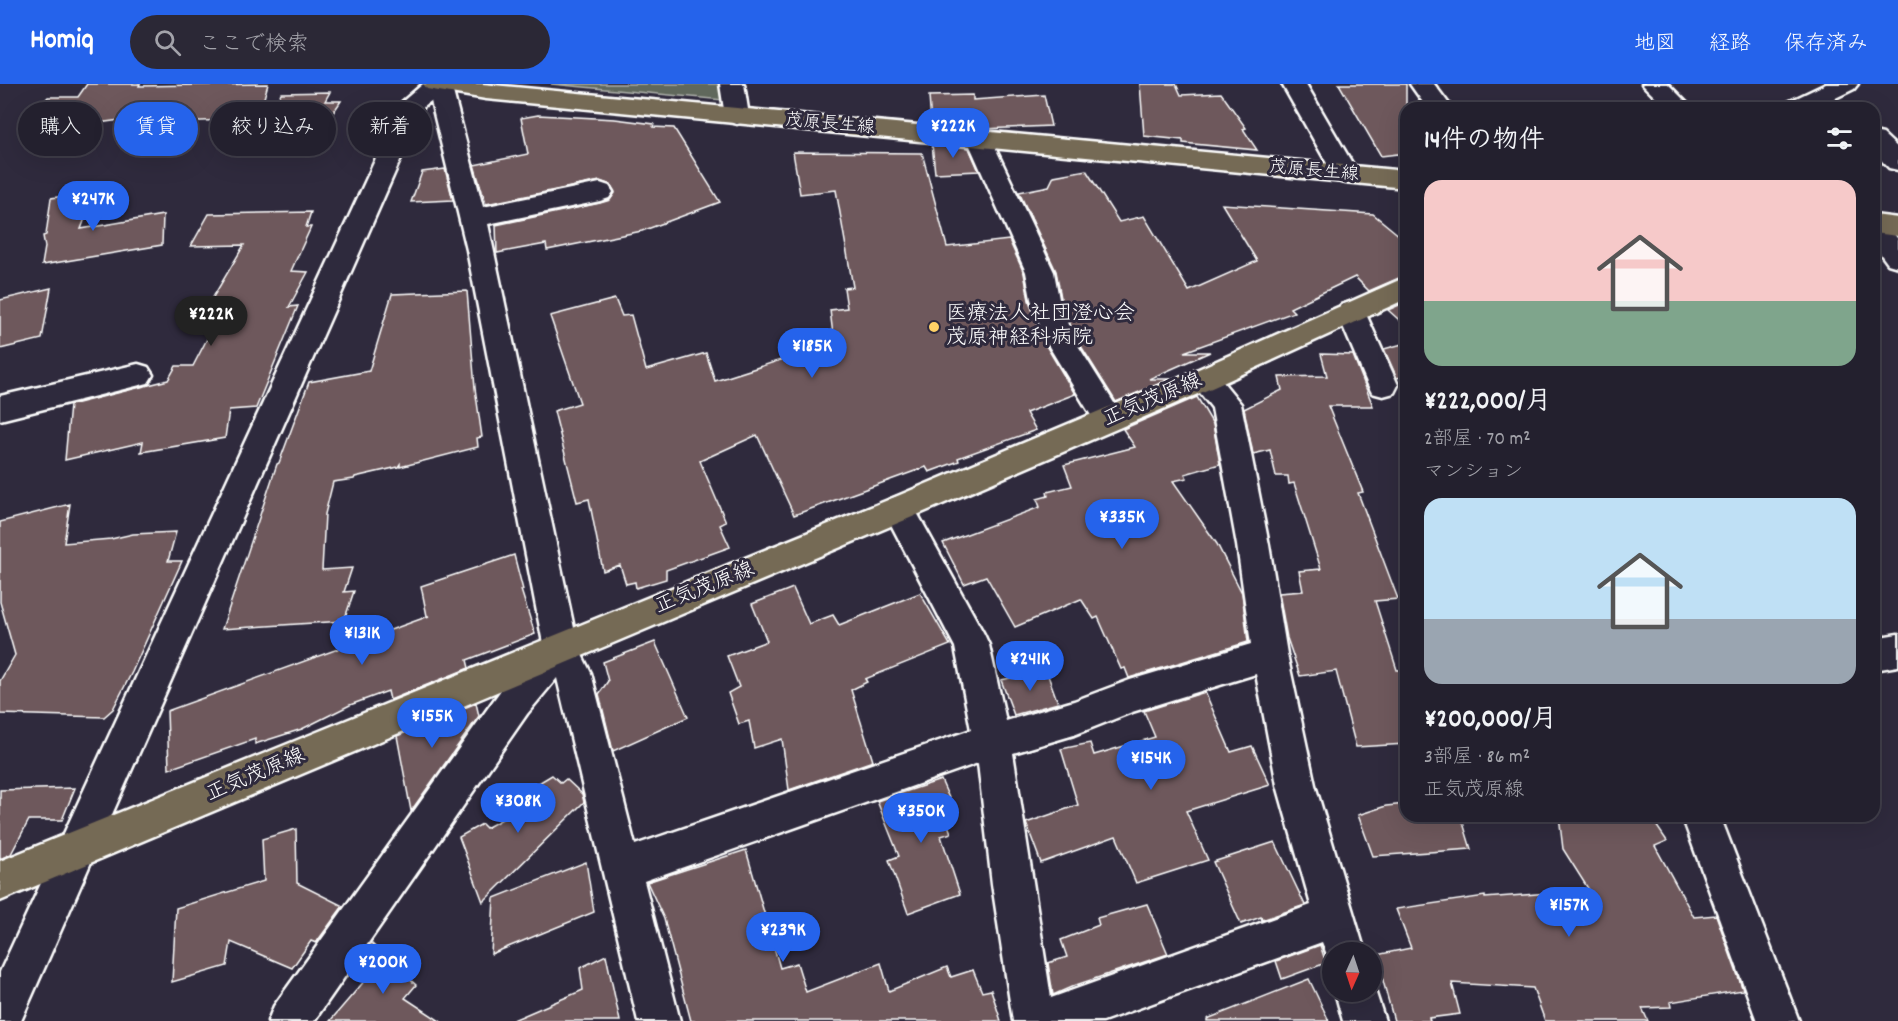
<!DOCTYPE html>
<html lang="ja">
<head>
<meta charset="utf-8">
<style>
  :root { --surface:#23202e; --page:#2b2836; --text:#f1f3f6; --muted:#a3a3aa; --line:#403e4a; --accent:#2563eb }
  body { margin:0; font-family:Dekko,"Klee One",sans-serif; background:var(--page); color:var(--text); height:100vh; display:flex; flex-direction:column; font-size:22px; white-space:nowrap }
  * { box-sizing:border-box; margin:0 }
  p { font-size:20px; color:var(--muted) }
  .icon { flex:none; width:33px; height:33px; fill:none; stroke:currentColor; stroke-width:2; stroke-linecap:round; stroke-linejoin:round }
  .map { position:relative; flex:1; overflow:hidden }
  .details { position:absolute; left:1400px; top:18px; width:480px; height:720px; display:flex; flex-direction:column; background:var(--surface); border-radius:18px; box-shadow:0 6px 24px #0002,0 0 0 2px var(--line) }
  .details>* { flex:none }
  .hud { position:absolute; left:18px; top:18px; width:570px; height:54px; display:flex; gap:12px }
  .needle { width:39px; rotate:183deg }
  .controls { position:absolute; left:1322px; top:858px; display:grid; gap:12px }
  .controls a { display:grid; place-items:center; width:60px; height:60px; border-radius:50%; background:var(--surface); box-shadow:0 6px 24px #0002,0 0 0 2px var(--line); font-size:30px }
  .price { position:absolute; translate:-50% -51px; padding:0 14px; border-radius:21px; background:var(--accent); color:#fff; font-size:20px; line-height:39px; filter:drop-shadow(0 2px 3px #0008) }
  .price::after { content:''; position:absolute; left:50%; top:36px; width:18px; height:14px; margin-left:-9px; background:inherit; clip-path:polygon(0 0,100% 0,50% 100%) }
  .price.selected { background:#222; color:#fff }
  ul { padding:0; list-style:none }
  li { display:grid; align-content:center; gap:12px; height:318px; padding:0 24px }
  li span { display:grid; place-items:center; height:186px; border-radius:18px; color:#555 }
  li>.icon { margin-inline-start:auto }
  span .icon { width:108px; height:108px; fill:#fffc; stroke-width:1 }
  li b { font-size:26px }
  h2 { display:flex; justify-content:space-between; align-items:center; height:72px; padding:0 24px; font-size:26px }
  .tag { padding:0 21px; border-radius:27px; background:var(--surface); box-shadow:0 6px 24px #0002,0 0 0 2px var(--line); font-size:21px; line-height:54px }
  .tag.selected { background:var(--accent); color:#fff }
  header { display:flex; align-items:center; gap:36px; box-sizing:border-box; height:84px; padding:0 30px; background:var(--accent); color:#fff }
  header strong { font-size:28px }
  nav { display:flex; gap:33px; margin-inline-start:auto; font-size:21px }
  .search { width:420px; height:54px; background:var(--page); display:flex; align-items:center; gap:15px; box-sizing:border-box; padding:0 21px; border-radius:33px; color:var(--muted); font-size:22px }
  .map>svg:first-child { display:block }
</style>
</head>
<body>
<header>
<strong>Homiq</strong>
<div class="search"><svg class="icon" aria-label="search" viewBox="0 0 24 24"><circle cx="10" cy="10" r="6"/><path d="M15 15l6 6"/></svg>ここで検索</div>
<nav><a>地図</a><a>経路</a><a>保存済み</a></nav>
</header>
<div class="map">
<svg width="1898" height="937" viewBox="0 0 1898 937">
  <rect width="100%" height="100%" fill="#2f2a3d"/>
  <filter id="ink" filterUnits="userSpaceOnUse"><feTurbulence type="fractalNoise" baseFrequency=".0167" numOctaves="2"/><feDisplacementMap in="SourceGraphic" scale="12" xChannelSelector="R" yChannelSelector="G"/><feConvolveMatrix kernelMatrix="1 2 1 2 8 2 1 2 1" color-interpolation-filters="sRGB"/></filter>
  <g filter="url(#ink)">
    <!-- green -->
    <path fill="#60675b" stroke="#b0b3ad" stroke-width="1.5" d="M551,0H721L723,16Z"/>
    <!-- building -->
    <g fill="#6e595c" stroke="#fff" stroke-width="1.5">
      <path d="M87,0H140L139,2L268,0L258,35L145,39L150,32L31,48L41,21L48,13H78Z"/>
      <path d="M1140,0H1176L1181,11L1221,9L1246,44L1243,45L1257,66L1183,59V56L1144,52Z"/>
      <path d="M1339,0H1406V69L1381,72Z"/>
      <path d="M330,8L325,17H341L318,51L260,55L281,9Z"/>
      <path d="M973,11V16L1044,11L1051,42L982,45L931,40L929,12Z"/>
      <path d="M538,31L615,35L654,40L653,43L674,44L720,118L642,147L547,166L546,160L497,169L496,141L600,119L610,116L615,109L611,101L600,97L486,120L474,81L528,70L521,34Z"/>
      <path d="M932,60L969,64L979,87L935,89Z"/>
      <path d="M793,68L922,69L947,163L1009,156L1024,189L1029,216L1042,255L1075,310L1026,329L1036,346L958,374L959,377L929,388L926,383L794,431L757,351L700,377L726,438L720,441L730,463L666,486V495L636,504L635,498L626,500L620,481L603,487L589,415L577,418L554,327L580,319L550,232L615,215L622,232L631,231L646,286L706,269L715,297L834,259L830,226L847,224L844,204L853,203L836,106L800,110Z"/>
      <path d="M445,85L453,116L411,118L422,88Z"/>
      <path d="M1086,86L1119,138L1144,132L1189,207L1257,177L1222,120L1373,130L1406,157V191L1369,207L1355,193L1290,224L1294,228L1184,268H1210L1149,295H1170L1116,318L1074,251L1061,214L1056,187L1019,108L1049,102L1054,92Z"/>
      <path d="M95,108L81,145L163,131L162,161L42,181L45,163L43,152L46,151L51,114Z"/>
      <path d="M311,128L306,143H311L291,187L308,188L289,223L298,222L256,324L229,326L225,354L141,368L143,358L65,376L70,321L168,296L176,282H193L222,226L206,225L244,161L191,162L209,130Z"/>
      <path d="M51,204L42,255L0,265V216Z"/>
      <path d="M467,207L475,304L482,353L477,354L478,363L400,383V380L398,383L355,393L354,395L333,398L325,430L322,486L352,484L344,508L354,507L344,537L222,545L277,380L279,379L309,298L369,287L392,210Z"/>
      <path d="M1406,218V242L1388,226Z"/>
      <path d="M1406,259V292L1397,294L1384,265Z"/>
      <path d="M1321,270L1353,271L1373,322H1328L1363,408L1358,409L1398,515L1375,517L1397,586H1406V660L1356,663L1336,587L1300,592L1287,554L1279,509L1303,507L1299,487L1321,485L1294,399L1289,400L1288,392H1276L1270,366L1253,370L1244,325L1282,306L1279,293L1327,292Z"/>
      <path d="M1197,313L1213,340L1220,380L1185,390L1187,394L1173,397L1217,460L1242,509L1248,558L1129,594L1125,584L1121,585L1098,533L1094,535L1081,515L1015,543L986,492L964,500L943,459L1040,423L1037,415L1048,412L1047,408L1072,402L1064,381L1135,363L1123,345Z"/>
      <path d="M70,420L64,459L111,455L133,450L176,448L168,477H182L132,588L113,625L104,633L0,630V597L15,571L0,518V438Z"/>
      <path d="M514,471L523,506H521L535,550L467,576L469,584L390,616L388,607L350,621L302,645L255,660V655L169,685L167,627L429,532H427L421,502Z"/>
      <path d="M793,504L809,540L833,531L839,541L920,509L950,561L865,595L867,598L851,606L873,677L789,706L782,655L754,664L749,637L739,640L728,609L739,603L727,572L767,557L752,520Z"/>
      <path d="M655,558L688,633L613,667L599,610L608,597L603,578Z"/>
      <path d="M1046,586L1058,619L1014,631L1001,596Z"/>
      <path d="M1205,608L1231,668L1252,662L1270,701L1186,727L1208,776L1136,799L1116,752L1041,779L1026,739L1078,721L1061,665L1090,659L1094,671L1155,653L1144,627Z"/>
      <path d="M476,619L479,632L411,727L397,652Z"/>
      <path d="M552,691L561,699L566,695L582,710L584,718L483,818L459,753L482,740L486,744L535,717L537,700Z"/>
      <path d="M941,696L957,732L946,736L951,749L941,752L960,810L908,829L889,776L899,772L877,717Z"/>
      <path d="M75,704L62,736H29L11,770L0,775V706Z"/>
      <path d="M1406,720V732H1461L1471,765L1373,772L1358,731L1386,722Z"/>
      <path d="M1559,732H1650L1667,757L1655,762L1694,833L1716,831L1743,906L1670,918L1671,923L1642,924L1648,937H1545L1533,904L1452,899L1460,930L1429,934L1430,937H1394L1376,871L1411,864L1396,825L1485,812V814L1589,806L1563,765Z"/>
      <path d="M296,745L297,799L343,822L316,859L311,857L292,884L231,858L227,882L172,898L176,824L264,797L262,755Z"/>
      <path d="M1275,758L1305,821L1262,836L1261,833L1241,840L1213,778Z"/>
      <path d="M746,766L780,884L797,879L806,908L881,879L889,907L947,883L951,893L973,886L982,908L991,906L1001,937H691L664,835L647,798Z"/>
      <path d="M586,778L594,828L491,870L494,814Z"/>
      <path d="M1147,820L1168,870L1076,901L1053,911L1048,879L1067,873L1061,856L1099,841L1097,834Z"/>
      <path d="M371,859L416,901L405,914L440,937H330L379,880L361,873Z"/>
      <path d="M1320,861L1326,879L1282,895L1276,877Z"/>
      <path d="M606,871L620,937H511L583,906L580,884Z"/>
      <path d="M1309,895L1329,937H1207V935Z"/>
    </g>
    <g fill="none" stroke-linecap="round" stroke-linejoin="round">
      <!-- minor casing -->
      <g stroke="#fff" stroke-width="5">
        <g id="minor">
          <path d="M423,0H451L483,123L600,99L609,102L613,108L609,114L600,117L488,140L578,563L591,589L635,761L971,646L955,563L883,425L888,416L899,412L910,416L984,550L989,561L1006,637L1074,617L1130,596L1251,560L1237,461L1212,324L1189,295L1194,287L1204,284L1214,287L1241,320L1269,461L1287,570L1315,701L1365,868H1332V883L1322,858L1103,937H1013L992,800L978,679L644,797L680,937H638L557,594L527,630L314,937H268L274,922L501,606L543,559L467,166L431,17L424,22L21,937H0V888L402,18ZM1256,590L1277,701L1311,821L1051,914L1013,669L1074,651L1132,628Z"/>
          <path d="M720,0H744L749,32L746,37L737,40L728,37L725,32Z"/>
          <path d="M1282,0H1306L1359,91L1355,97L1346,99L1337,97Z"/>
          <path d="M1410,0H1434L1452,24H1427Z"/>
          <path d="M1642,0H1668L1692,24H1666Z"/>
          <path d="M1826,0H1858L1854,5L1815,24H1783L1786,19Z"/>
          <path d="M979,47L988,49L991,55L1054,188L1059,215L1072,252L1124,335L1120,343L1109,347L1098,343L1044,254L1031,215L1026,188L967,55L970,49Z"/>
          <path d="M1874,48L1883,50L1898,64V86L1889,84L1874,69Z"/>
          <path d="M1874,135L1883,138L1898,155V183L1888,180L1874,161Z"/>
          <path d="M1351,218L1361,221L1365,228L1398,301L1394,309L1383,312L1372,309L1368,301L1337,228L1341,221Z"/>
          <path d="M138,280L148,283L153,291L148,299L0,336V312Z"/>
          <path d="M1898,550V582L1874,586V554Z"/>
          <path d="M1682,732H1720L1799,937H1757Z"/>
          <path d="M1371,894L1385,937H1343L1335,908H1371Z"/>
        </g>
      </g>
      <!-- major casing -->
      <g stroke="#fff" stroke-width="5">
        <g id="major">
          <path d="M423,0H482L1406,87V104L486,15L427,5Z"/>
          <path d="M1874,131L1898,134V152L1874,149Z"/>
          <path d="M1406,193V215L1214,303L910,434L0,817V777L888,416L1194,287Z"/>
        </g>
      </g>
      <!-- minor -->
      <use href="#minor" fill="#2f2a3d" fill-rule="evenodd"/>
      <!-- major -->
      <use href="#major" fill="#756a55" fill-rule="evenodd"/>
    </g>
  </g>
  <!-- markers -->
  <circle fill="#ffd166" stroke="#2f2a3d" stroke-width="2" cx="934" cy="243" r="6"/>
  <g text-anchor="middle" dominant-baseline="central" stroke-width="6" stroke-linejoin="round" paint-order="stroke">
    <!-- far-street labels -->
    <g font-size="18" fill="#fff" stroke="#2f2a3d">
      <text transform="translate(830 41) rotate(5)">茂原長生線</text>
      <text transform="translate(1314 88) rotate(5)">茂原長生線</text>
    </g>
    <!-- poi labels -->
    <g font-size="21" fill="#fff" stroke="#2f2a3d" text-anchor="start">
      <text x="946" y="231">医療法人社団澄心会<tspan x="946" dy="24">茂原神経科病院</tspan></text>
    </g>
    <!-- street labels -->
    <g font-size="21" fill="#fff" stroke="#2f2a3d">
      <text transform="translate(1153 317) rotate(-23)">正気茂原線</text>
      <text transform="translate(705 505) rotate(-22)">正気茂原線</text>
      <text transform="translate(256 692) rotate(-23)">正気茂原線</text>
    </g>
  </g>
</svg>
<div class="controls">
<a><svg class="needle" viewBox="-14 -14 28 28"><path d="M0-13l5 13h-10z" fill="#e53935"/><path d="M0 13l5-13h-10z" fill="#a3a3aa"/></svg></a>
</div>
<b class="price" style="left:953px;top:75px">¥222K</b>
<b class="price" style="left:93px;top:148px">¥247K</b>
<b class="price selected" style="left:211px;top:263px">¥222K</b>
<b class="price" style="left:812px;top:295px">¥185K</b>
<b class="price" style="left:1122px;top:466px">¥335K</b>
<b class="price" style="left:362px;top:582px">¥131K</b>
<b class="price" style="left:1030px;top:608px">¥241K</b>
<b class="price" style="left:432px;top:665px">¥155K</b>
<b class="price" style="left:1151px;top:707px">¥154K</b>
<b class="price" style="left:518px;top:750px">¥308K</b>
<b class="price" style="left:921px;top:760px">¥350K</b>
<b class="price" style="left:1569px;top:854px">¥157K</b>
<b class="price" style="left:783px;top:879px">¥239K</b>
<b class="price" style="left:383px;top:911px">¥200K</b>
<div class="hud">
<a class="tag">購入</a>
<a class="tag selected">賃貸</a>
<a class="tag">絞り込み</a>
<a class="tag">新着</a>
</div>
<section class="details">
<h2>14件の物件<svg class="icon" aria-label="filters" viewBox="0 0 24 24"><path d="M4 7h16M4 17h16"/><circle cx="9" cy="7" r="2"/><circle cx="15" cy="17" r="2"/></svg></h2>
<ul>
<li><span style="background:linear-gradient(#f6c9c9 65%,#7fa58c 0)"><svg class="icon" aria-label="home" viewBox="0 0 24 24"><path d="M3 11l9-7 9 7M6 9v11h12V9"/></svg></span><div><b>¥222,000/月</b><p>2部屋 · 70 m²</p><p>マンション</p></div></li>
<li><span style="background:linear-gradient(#bfe0f5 65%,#9aa5b1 0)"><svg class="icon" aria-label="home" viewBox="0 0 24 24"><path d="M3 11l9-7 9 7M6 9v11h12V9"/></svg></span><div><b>¥200,000/月</b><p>3部屋 · 86 m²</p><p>正気茂原線</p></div></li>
</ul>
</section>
</div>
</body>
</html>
